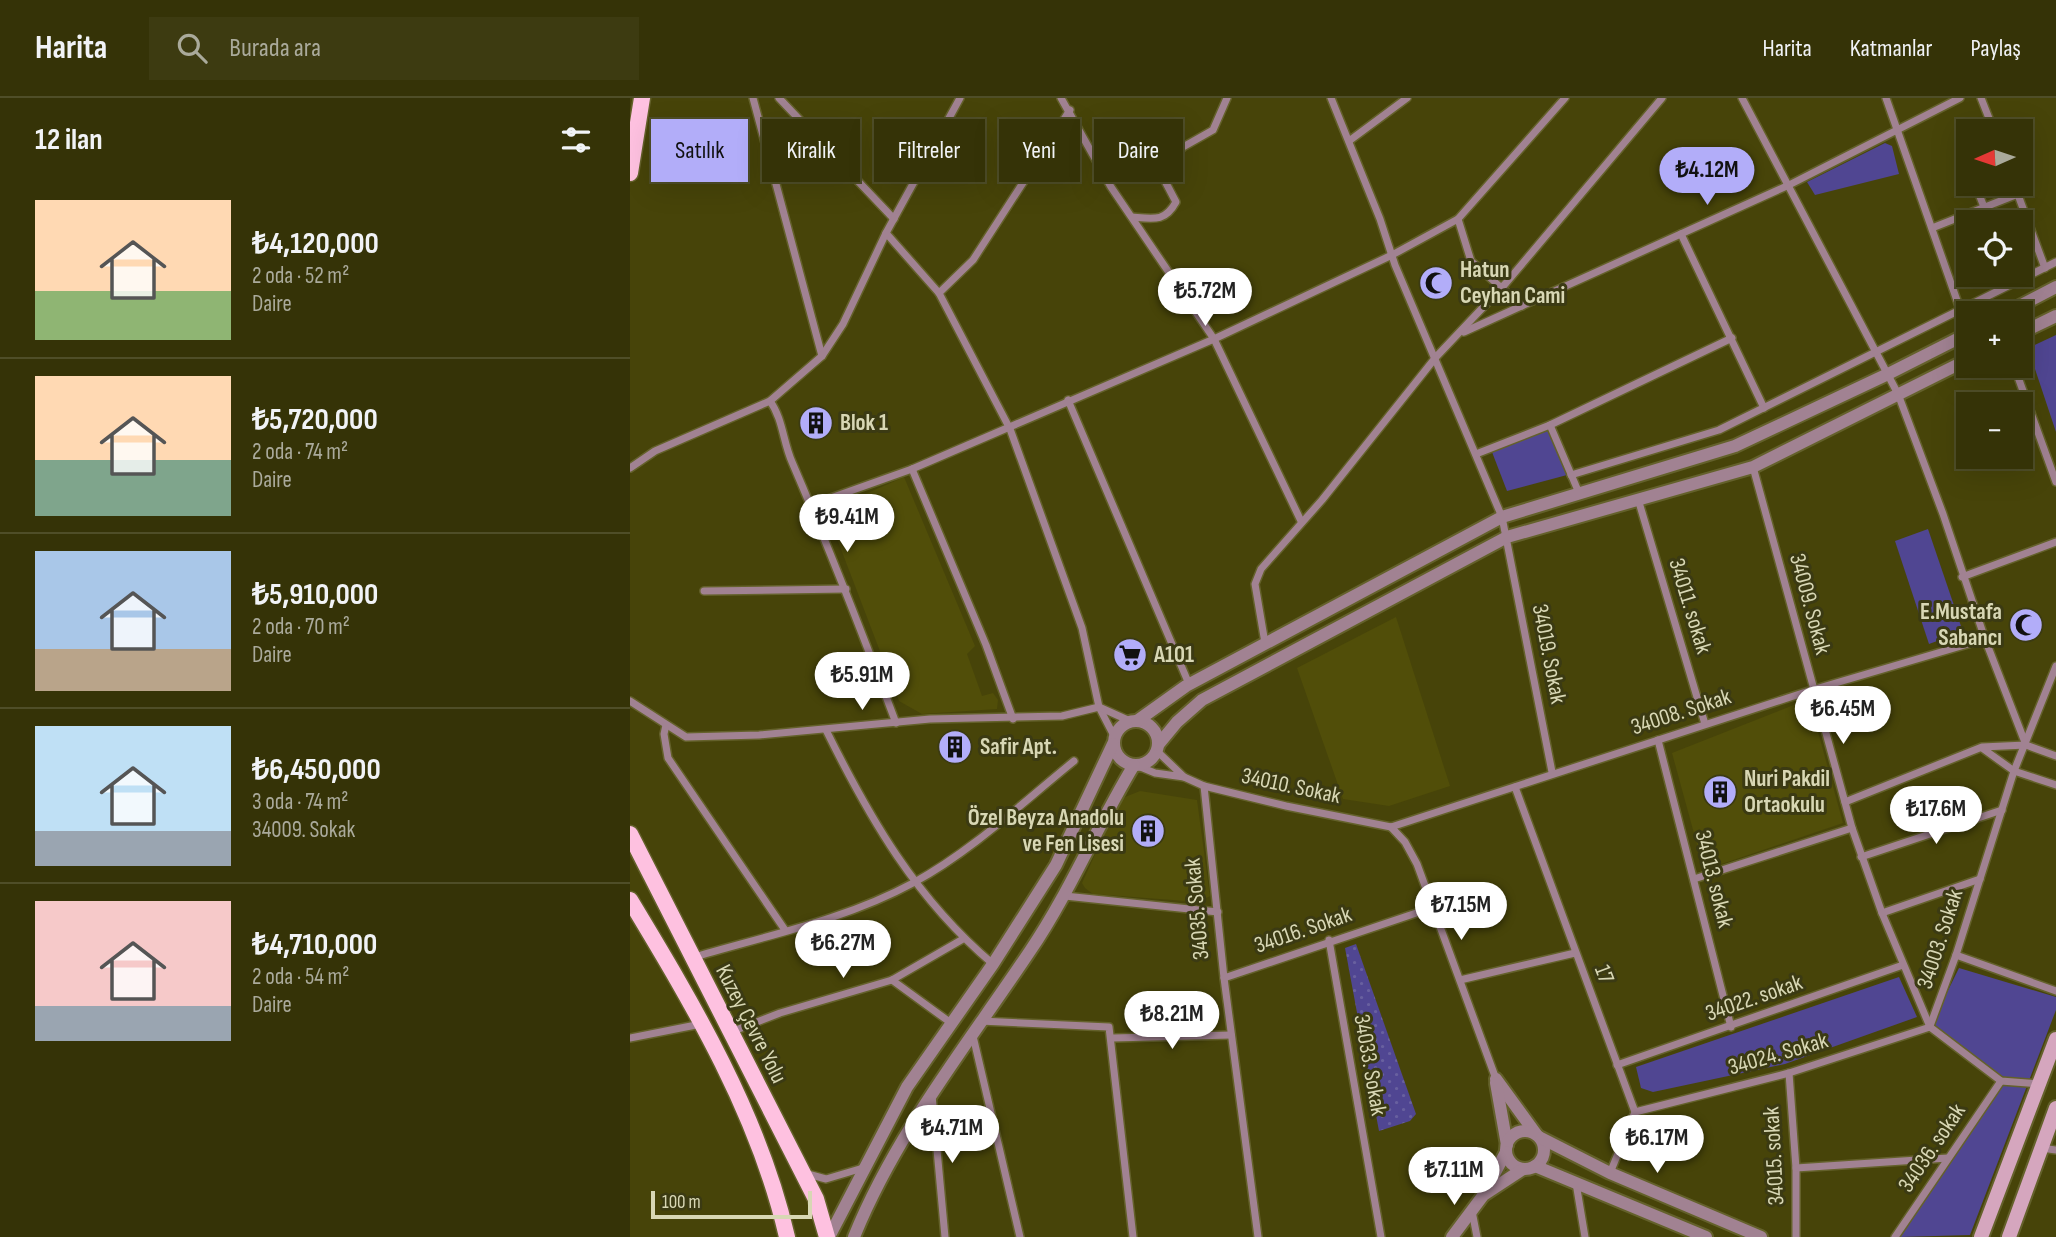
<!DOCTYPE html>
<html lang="tr">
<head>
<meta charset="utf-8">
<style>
  :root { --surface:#353307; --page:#3d3b11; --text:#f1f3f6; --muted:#aaaa9b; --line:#4f4e28; --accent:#b2adf9 }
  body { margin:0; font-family:"Sofia Sans Condensed",sans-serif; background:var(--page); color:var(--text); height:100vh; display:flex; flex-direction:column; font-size:26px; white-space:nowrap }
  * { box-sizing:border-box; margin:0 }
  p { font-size:23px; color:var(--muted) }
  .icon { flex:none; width:38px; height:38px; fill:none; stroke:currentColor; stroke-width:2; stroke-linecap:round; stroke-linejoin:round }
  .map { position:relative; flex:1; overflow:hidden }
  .drawer { display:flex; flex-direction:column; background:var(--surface); width:630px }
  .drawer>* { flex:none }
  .guide { position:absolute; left:21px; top:21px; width:665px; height:63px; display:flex; gap:14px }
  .needle { width:46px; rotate:267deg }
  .controls { position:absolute; left:1326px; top:21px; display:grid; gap:14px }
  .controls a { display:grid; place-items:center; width:77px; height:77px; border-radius:0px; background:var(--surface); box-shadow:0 7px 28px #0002,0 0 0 2px var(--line); font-size:35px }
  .scale { position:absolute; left:21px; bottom:18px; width:161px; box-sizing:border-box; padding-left:7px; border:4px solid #d8d7b4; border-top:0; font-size:19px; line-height:24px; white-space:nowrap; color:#d8d7b4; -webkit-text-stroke:5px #3b3a13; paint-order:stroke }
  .price { position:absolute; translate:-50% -60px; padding:0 16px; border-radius:24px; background:#fff; color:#222; font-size:23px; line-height:46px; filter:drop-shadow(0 2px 4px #0008) }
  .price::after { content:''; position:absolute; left:50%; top:42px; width:21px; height:16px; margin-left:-10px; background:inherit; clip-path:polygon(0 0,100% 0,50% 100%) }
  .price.on { background:var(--accent); color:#111 }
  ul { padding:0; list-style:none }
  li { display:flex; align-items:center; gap:21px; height:175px; padding:0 35px }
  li+li { border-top:2px solid var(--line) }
  li span { display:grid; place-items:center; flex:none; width:196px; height:140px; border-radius:0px; color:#555 }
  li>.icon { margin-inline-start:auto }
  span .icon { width:84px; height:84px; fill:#fffc; stroke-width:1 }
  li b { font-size:30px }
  h2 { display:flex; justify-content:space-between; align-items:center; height:84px; padding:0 35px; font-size:30px }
  .pill { padding:0 24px; border-radius:0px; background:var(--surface); box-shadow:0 7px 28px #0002,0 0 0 2px var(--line); font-size:24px; line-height:63px }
  .pill.on { background:var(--accent); color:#111 }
  header { display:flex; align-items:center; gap:42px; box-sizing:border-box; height:98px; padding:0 35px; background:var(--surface); border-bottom:2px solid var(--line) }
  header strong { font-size:33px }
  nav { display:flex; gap:38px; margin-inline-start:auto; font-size:24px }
  .search { width:490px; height:63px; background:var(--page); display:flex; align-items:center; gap:18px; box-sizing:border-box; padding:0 24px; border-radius:0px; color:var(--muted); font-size:26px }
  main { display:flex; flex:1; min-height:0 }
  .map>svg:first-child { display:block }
</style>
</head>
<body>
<header>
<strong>Harita</strong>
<div class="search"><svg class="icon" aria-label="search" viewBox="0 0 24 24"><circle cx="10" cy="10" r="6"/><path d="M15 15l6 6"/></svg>Burada ara</div>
<nav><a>Harita</a><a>Katmanlar</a><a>Paylaş</a></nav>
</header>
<main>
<section class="drawer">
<h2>12 ilan<svg class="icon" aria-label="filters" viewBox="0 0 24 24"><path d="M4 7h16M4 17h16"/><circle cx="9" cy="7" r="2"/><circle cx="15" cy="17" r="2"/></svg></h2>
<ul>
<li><span style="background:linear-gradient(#ffd9b3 65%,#8fb573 0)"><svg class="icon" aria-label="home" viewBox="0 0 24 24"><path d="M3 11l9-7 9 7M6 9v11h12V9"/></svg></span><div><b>₺4,120,000</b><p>2 oda · 52 m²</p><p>Daire</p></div></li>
<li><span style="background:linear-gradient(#ffd9b3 60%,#7fa58c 0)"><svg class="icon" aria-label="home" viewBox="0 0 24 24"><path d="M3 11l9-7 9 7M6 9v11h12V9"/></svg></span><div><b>₺5,720,000</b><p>2 oda · 74 m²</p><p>Daire</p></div></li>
<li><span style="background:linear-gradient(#a9c7e8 70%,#b9a48a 0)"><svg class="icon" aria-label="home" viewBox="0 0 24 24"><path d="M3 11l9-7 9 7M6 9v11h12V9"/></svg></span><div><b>₺5,910,000</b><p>2 oda · 70 m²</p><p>Daire</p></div></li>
<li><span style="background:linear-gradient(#bfe0f5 75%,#9aa5b1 0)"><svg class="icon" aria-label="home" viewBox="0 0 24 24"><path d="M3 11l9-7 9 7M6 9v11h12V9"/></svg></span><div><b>₺6,450,000</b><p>3 oda · 74 m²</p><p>34009. Sokak</p></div></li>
<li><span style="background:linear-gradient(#f6c9c9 75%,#9aa5b1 0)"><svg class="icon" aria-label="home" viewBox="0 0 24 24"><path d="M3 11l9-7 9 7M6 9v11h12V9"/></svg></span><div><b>₺4,710,000</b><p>2 oda · 54 m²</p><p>Daire</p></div></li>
</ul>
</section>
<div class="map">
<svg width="1426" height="1139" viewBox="0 0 1426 1139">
  <defs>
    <pattern id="grass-dots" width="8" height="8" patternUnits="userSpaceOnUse" patternTransform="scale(1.75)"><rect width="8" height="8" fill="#504692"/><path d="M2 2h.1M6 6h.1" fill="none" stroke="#68609f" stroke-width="1.8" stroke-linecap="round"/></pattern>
  </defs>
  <rect width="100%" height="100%" fill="#474409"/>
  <!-- built -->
  <g fill="#514e09">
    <path d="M274,379L345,548L337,556L352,598L363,595L368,602L367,611L292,616L269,603L201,425L206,409Z"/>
    <path d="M766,519L820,688L759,708L713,701L667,570Z"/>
    <path d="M1179,601L1213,725L1074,772L1042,655Z"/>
    <path d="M510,693L567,702L580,798L569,804L463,796L455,790L452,785L487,708L495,699Z"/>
  </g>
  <!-- grass -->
  <path fill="url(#grass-dots)" d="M726,846L786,1016L780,1023L749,1033L715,850Z"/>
  <!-- park -->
  <g fill="#504692">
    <path d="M1255,45L1262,48L1269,76L1185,97L1177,84Z"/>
    <path d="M1426,237V334L1398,250Z"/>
    <path d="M919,330L937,377L877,393L862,354Z"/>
    <path d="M1298,431L1332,531L1329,535L1299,546L1265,443Z"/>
    <path d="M1329,870L1426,899V912L1340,1137L1270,1139L1318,1060L1371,983L1300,929Z"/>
    <path d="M1269,879L1287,919L1155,966L1023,994L1011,990L1006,969Z"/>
  </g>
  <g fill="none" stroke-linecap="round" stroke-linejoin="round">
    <!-- minor casing -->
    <g stroke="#64612b" stroke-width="10">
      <g id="minor">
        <path d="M123,0L192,258"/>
        <path d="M149,0L264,121"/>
        <path d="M431,0L481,89L584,241L671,423"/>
        <path d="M701,0L750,121L765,167L872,419L922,674"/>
        <path d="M1112,0L1268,296L1313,416L1355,541L1396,647L1426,658"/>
        <path d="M1256,0L1330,211"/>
        <path d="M1351,0L1364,33"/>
        <path d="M719,43L777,0"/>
        <path d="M1334,58L1339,70"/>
        <path d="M1345,86L1354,109"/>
        <path d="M1384,86L1415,170"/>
        <path d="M502,119C524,121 535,124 546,104L536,85V68L553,49L583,32L597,0"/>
        <path d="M828,121L841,163L892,208"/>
        <path d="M1302,130L1388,96"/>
        <path d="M256,135L309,195L380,331L452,530L469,609L484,638"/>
        <path d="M1051,136L1134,310"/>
        <path d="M309,195L343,162L440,12"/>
        <path d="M834,234L1159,87L1330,0"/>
        <path d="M1384,268L1426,384"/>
        <path d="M438,302L559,586"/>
        <path d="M140,303C153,321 153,344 162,364C199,450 233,537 266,625"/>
        <path d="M920,327L949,395"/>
        <path d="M846,356L920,327L1102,240"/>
        <path d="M1123,369L1222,730L1252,815L1300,929L1371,983L1409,986"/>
        <path d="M0,370L25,353L140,303L192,258L213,226L256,135L330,0"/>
        <path d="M282,371L356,547L383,621"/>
        <path d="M941,377L1089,332L1426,164"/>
        <path d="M1008,401L1075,626"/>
        <path d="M181,407L282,371L584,241L762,157L828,121L935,0"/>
        <path d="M1332,479L1426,444"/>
        <path d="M74,493L216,491"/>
        <path d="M635,545L625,486L631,471L692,402L806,259L876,185L1032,0"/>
        <path d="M0,603L56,639L129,637L300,621L432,618L469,609L500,623"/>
        <path d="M36,627L34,636L38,660L155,832"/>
        <path d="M196,632C240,721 286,801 363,866"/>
        <path d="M1028,642L1101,929"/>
        <path d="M1352,650L1384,673L1426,687"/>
        <path d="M508,668L525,675L554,679L527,653"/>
        <path d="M554,679L574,688L656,708L761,729L1182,592L1355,541"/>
        <path d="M574,688L594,880L628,1139"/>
        <path d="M885,689L1005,1014L980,1075"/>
        <path d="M1215,704L1352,649L1396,647"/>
        <path d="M761,729L775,744L787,766L866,981"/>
        <path d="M1231,759L1372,712"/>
        <path d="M1064,781L1222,730"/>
        <path d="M435,798L588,814"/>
        <path d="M1252,815L1350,781"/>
        <path d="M699,842L751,1139"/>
        <path d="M1326,857L1426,893"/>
        <path d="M61,860C135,838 215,822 283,785C342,753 392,705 444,663"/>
        <path d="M594,880L804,809"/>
        <path d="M262,882L321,925"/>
        <path d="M830,882L945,855"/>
        <path d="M350,923L479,929L503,1139"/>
        <path d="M1300,928L1326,857L1384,673L1426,568"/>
        <path d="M101,934L150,915L262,882L333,841"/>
        <path d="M343,938L390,1139"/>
        <path d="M0,940L71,926"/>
        <path d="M483,940L601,937"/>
        <path d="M987,967L1273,867"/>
        <path d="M1159,975L1166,1070V1139"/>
        <path d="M302,997L315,1139"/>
        <path d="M1005,1014L1159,975L1300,929"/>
        <path d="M1411,1050L1426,1052"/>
        <path d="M1166,1070L1318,1060"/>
        <path d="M174,1075L196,1081L233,1070"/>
        <path d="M946,1085L955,1139"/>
        <path d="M842,1113L847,1139"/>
        <path d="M1265,1139L1371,983"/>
      </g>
    </g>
    <!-- tertiary casing -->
    <g stroke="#64612b" stroke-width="16">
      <g id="tertiary">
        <path d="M1376,215L1426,189"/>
        <path d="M1391,235L1426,218"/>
        <circle cx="506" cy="645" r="22"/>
        <path d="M507,623L556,588L872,419L1105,348L1258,276L1339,235"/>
        <path d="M528,647L547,624L572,602L877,439L1123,369L1339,261"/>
        <path d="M866,981L906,1036"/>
        <path d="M866,985L877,1047"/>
        <circle cx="895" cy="1052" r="19"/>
        <path d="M911,1040L980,1075L1131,1139"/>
        <path d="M905,1068L1076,1139"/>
        <path d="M855,1096L893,1071"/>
        <path d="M199,1139L277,989L363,866L426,767L483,646"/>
        <path d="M224,1139C266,1035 338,946 400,853C440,794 467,728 504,667"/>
        <path d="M822,1139L852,1099L876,1054"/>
      </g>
    </g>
    <!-- secondary casing -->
    <g stroke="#64612b" stroke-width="18">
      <g id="secondary">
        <path d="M1351,1139L1426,941"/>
        <path d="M1379,1139L1426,1010"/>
      </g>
    </g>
    <!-- primary casing -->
    <g stroke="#64612b" stroke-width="19">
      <g id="primary">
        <path d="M0,75L12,0"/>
        <path d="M0,736L186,1101L197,1139"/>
        <path d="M0,802C64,908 129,1017 157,1139"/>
      </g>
    </g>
    <!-- minor -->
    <use href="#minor" stroke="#a18292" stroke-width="7"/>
    <!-- tertiary -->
    <use href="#tertiary" stroke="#a18292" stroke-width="12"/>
    <!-- secondary -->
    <use href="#secondary" stroke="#d5a6be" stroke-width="14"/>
    <!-- primary -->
    <use href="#primary" stroke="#fec1e0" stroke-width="16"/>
  </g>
  <!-- icons -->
  <defs>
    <g id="mosque-disc" transform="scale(1.75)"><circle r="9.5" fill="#b2adf9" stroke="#3b3a13"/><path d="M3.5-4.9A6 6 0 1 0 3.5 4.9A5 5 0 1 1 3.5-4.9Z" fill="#111"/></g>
    <g id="building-disc" transform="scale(1.75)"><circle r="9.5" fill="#b2adf9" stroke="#3b3a13"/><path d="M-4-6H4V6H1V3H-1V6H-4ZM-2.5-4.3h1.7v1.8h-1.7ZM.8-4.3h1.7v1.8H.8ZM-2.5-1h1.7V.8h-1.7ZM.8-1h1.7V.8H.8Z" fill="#111"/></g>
    <g id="supermarket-disc" transform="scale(1.75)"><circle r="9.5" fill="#b2adf9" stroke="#3b3a13"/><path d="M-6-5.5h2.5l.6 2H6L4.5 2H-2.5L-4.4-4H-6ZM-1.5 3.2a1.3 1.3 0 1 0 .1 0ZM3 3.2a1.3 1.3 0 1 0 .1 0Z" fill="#111"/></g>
  </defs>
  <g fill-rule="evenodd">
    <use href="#mosque-disc" x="806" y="185"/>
    <use href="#building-disc" x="186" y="325"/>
    <use href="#mosque-disc" x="1396" y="527"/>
    <use href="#supermarket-disc" x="500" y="557"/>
    <use href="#building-disc" x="325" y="649"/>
    <use href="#building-disc" x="1090" y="694"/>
    <use href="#building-disc" x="518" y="733"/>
  </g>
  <g text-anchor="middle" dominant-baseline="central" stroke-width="6" stroke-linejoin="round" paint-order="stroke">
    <!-- poi labels -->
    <g font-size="23" font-weight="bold" fill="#d8d7b4" stroke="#3b3a13" text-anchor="start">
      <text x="830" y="172">Hatun<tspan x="830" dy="26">Ceyhan Cami</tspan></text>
      <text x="210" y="325">Blok 1</text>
      <text x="1372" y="514" text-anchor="end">E.Mustafa<tspan x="1372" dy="26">Sabancı</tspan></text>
      <text x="524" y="557">A101</text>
      <text x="350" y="649">Safir Apt.</text>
      <text x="1114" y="681">Nuri Pakdil<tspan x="1114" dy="26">Ortaokulu</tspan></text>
      <text x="494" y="720" text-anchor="end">Özel Beyza Anadolu<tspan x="494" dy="26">ve Fen Lisesi</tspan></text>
    </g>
    <!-- street labels -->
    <g font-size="23" fill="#d8d7b4" stroke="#3b3a13">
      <text transform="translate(1180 506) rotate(75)">34009. Sokak</text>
      <text transform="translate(1060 508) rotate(73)">34011. sokak</text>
      <text transform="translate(919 556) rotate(79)">34019. Sokak</text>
      <text transform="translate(1051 614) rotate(-18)">34008. Sokak</text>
      <text transform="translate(661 688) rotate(12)">34010. Sokak</text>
      <text transform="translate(1084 781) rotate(76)">34013. sokak</text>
      <text transform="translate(567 811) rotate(-95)">34035. Sokak</text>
      <text transform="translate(673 832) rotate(-19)">34016. Sokak</text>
      <text transform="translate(1310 841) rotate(-72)">34003. Sokak</text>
      <text transform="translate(974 876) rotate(69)">17</text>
      <text transform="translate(1124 900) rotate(-19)">34022. sokak</text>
      <text transform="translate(121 926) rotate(63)">Kuzey Çevre Yolu</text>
      <text transform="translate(1148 956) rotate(-16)">34024. Sokak</text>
      <text transform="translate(740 967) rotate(80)">34033. Sokak</text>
      <text transform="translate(1302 1050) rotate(-56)">34036. sokak</text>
      <text transform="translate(1144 1058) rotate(-93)">34015. sokak</text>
    </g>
  </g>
</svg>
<div class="controls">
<a><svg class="needle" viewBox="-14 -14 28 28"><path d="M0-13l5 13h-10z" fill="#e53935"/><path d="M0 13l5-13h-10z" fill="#aaaa9b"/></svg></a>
<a><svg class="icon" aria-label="locate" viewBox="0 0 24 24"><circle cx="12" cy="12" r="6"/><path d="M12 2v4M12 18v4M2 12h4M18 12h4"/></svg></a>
<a>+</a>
<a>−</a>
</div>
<div class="scale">100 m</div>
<b class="price on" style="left:1077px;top:109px">₺4.12M</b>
<b class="price" style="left:575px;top:230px">₺5.72M</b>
<b class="price" style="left:217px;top:456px">₺9.41M</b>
<b class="price" style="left:232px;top:614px">₺5.91M</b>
<b class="price" style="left:1213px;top:648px">₺6.45M</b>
<b class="price" style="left:1306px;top:748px">₺17.6M</b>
<b class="price" style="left:831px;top:844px">₺7.15M</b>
<b class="price" style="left:213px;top:882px">₺6.27M</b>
<b class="price" style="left:542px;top:953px">₺8.21M</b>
<b class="price" style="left:322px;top:1067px">₺4.71M</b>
<b class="price" style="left:1027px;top:1077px">₺6.17M</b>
<b class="price" style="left:824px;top:1109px">₺7.11M</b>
<div class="guide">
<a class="pill on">Satılık</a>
<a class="pill">Kiralık</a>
<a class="pill">Filtreler</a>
<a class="pill">Yeni</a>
<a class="pill">Daire</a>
</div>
</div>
</main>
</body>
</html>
